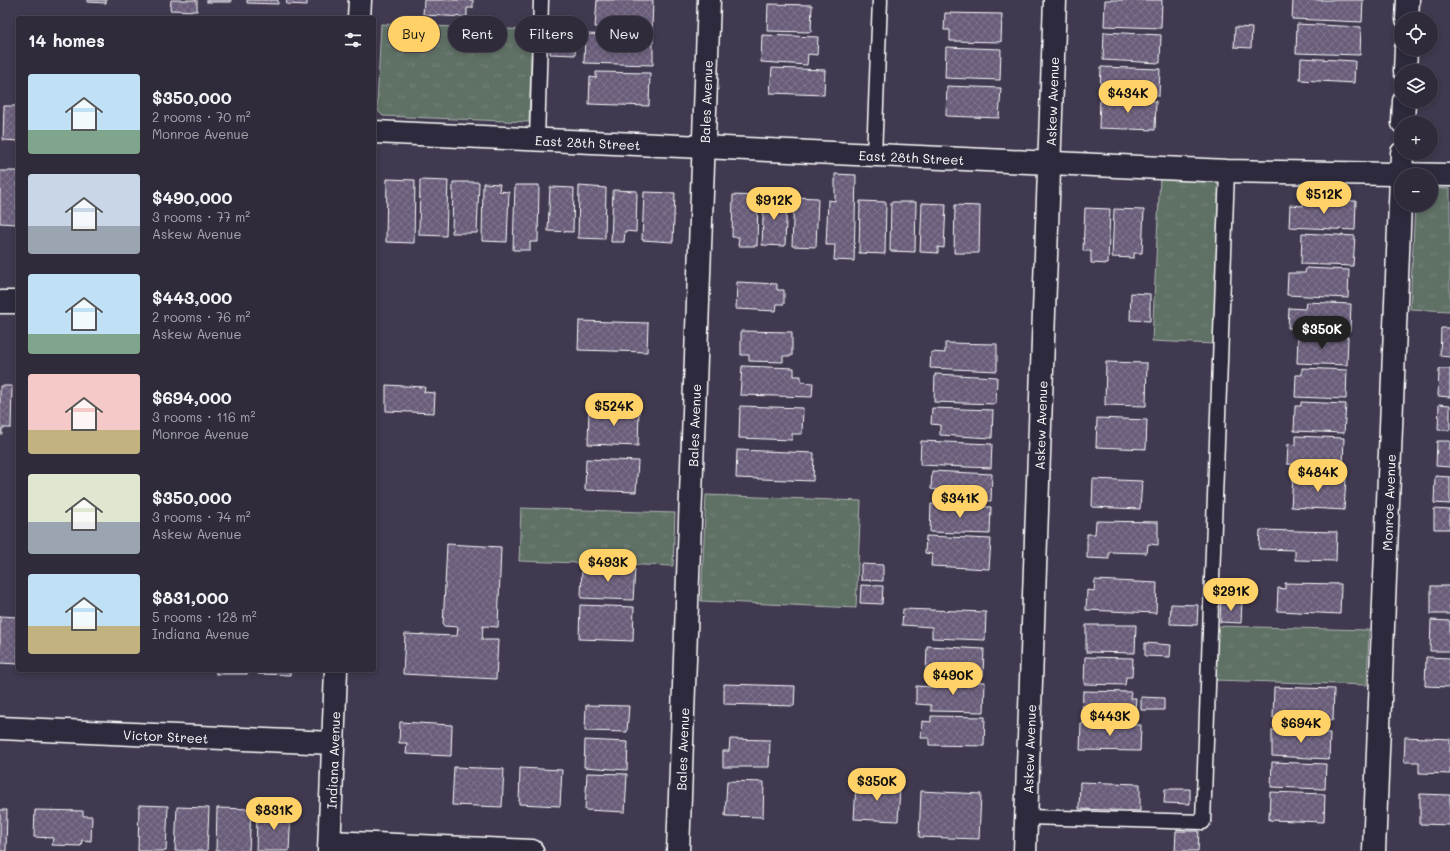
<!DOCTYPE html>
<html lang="en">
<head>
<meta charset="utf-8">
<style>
  :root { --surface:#302b3b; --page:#3c3746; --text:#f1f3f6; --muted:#a8a7af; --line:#4b4755; --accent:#ffd166 }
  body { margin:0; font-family:Mali,sans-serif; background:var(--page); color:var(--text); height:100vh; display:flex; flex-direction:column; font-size:15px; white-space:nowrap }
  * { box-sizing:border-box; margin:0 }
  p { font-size:13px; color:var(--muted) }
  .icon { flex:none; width:22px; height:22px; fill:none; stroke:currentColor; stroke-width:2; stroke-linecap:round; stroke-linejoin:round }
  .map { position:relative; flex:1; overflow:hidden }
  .side { position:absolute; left:16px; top:16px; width:360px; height:656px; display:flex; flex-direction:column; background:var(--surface); border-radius:4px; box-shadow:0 2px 6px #0003,0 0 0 1px var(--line) }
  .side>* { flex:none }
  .top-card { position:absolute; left:388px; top:16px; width:380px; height:36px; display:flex; gap:8px }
  .buttons { position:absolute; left:1394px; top:12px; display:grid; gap:8px }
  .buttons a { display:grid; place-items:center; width:44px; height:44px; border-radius:50%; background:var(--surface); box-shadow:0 2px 6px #0003,0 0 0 1px var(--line); font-size:20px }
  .price { position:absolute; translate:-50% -34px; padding:0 9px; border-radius:14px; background:var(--accent); color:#111; font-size:13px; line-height:26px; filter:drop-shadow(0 1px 2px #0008) }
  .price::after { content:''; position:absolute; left:50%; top:24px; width:12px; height:9px; margin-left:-6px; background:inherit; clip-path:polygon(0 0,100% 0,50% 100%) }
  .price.active { background:#222; color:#fff }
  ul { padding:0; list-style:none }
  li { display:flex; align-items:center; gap:12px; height:100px; padding:0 12px }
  li span { display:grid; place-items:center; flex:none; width:112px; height:80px; border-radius:4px; color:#555 }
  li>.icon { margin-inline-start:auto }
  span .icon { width:48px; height:48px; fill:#fffc; stroke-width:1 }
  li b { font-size:17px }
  h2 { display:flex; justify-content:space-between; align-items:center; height:48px; padding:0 12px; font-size:17px }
  .tag { padding:0 14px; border-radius:18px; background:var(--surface); box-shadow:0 2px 6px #0003,0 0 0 1px var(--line); font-size:14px; line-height:36px }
  .tag.active { background:var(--accent); color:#111 }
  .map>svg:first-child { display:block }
</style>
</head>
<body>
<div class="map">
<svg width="1450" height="851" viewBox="0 0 1450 851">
  <defs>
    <pattern id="grass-tufts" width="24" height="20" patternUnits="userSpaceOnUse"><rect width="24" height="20" fill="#5f6f65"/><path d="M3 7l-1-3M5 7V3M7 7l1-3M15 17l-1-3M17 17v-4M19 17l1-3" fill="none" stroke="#77857c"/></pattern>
    <pattern id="building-cross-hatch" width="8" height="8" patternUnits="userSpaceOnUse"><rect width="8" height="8" fill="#695d7a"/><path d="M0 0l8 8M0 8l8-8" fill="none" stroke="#80758e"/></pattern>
  </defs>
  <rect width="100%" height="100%" fill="#40394f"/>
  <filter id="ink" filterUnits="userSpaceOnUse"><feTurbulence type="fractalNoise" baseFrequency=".025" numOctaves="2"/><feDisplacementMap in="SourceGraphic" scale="8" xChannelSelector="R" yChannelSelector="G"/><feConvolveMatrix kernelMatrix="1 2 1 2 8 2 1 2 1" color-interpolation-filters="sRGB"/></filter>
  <g filter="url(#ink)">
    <!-- grass -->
    <g fill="url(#grass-tufts)" stroke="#afb7b2">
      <path d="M381,24L532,30L529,122L383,116L379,112L377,106Z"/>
      <path d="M1160,177L1222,179L1214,344L1152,341Z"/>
      <path d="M1431,188L1450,189V311L1410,309L1415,205H1431Z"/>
      <path d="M706,495L861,501L856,608L701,601Z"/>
      <path d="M521,508L675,513L673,566L519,561Z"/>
      <path d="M1217,626L1369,630L1367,685L1215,680Z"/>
    </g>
    <!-- building -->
    <g fill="url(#building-cross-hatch)" stroke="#fff">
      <path d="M87,0H106V3L87,2Z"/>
      <path d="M171,0H197V11L170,10Z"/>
      <rect x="207" y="0" width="24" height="2"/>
      <path d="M247,0H278V4L247,3Z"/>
      <path d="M287,0H307V5L286,4Z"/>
      <path d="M424,0H473V8H467V17L423,15Z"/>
      <path d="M597,0H653L652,29L595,27Z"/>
      <path d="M1105,0H1162L1161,28L1104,26Z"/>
      <path d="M1293,0H1363L1362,22L1292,19Z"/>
      <path d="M768,4L812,5L811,32L767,31Z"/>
      <path d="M945,13L1002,14L1001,42L950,41V30H944Z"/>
      <path d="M1297,24L1361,27L1360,55L1296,53Z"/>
      <path d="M1235,27L1252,28L1251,48L1234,47Z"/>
      <path d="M551,32L576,33L575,55L550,54Z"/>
      <path d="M1104,32L1161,35L1160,63L1103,60Z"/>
      <path d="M585,34L653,36V65L584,63Z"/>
      <path d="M762,35L818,37L817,55L808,54L807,65L761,62Z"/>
      <path d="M946,47L1001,49L1000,80L945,78Z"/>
      <path d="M1301,58L1355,61L1354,83L1300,80Z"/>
      <path d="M1101,67L1160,69L1159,96L1100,94Z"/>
      <path d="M772,68L825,70L824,95L770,93Z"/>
      <path d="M596,72L650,73L649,106L589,104L590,77L596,78Z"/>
      <path d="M947,86L1001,88L999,118L946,116Z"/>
      <path d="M1100,99L1156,101L1155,130L1099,128Z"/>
      <path d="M4,106H18V141L3,140Z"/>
      <path d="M0,171H18L16,224L0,223Z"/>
      <path d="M835,174L856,175L854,261L834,260L835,245H826L828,200L835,201Z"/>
      <path d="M387,179L415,180L414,243L386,242Z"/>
      <path d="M420,180L448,181L446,236L419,235Z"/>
      <path d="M453,182H479L477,233H452Z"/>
      <path d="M483,183L500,184L499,191L509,192L507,242L482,241Z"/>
      <path d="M515,185H539L538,242H530V250H513Z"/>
      <path d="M579,186L606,188L605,239L578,238Z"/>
      <path d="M550,187L574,188L573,232L548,231Z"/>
      <path d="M613,190L637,191L636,232L625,231L624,242H611Z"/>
      <path d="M644,192L675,193L673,242L642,240Z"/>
      <path d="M733,195L758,196L757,246H738L739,237H732Z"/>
      <path d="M764,195L787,197L785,246L762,245Z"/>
      <path d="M794,197L818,198L816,247L792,246Z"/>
      <path d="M1304,199L1356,201L1355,230L1289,227L1290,205L1303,206Z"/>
      <path d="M860,201L886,202L885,254L859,253Z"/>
      <path d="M891,202H916L915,252L890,251Z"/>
      <path d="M922,203L946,204L944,248L938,247V253L920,252Z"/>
      <path d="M955,205L980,206L979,253H954Z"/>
      <path d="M1085,208L1110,209L1108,264L1091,263V251H1083Z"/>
      <path d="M1114,209L1144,210L1142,253H1134V258L1112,257Z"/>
      <path d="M1302,233L1355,236L1353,266L1301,264Z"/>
      <path d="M1306,268L1349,270L1348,298L1287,295L1288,273H1305Z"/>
      <path d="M737,282L777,284V290H784V304H777L776,311L736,309Z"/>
      <path d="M1131,293L1150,294V321L1130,320Z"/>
      <path d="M1306,302L1351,304L1350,331L1288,328L1289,308L1305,309Z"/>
      <path d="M579,321L648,323L647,352L578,350Z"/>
      <path d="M1441,328H1450V357L1440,356Z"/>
      <path d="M741,331L792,332V356H783V362L749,361V355H741Z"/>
      <path d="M1298,335L1348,337L1347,365L1297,363Z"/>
      <path d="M945,343L997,344V371L930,368L931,352L945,353Z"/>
      <path d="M1106,362L1147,363L1146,406L1105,405Z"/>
      <path d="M742,366L794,368V376H801V382L813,383L812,397L740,395Z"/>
      <path d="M1302,368L1347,370L1346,399L1295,397L1296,375H1302Z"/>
      <path d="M1439,369H1450V397L1438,396Z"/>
      <path d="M935,374L997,377L996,404L934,402Z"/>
      <path d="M386,385L425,387L424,392L435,393L434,413L386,411Z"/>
      <path d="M0,386H12L11,428H2V434H0Z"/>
      <path d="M1301,402L1346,404L1344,433L1294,431L1295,406H1301Z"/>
      <path d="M1439,404L1450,405V430H1438Z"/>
      <path d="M740,406L803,408L802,434H792V440L739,438Z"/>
      <path d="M932,408L993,410L992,438L940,435V425L931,424Z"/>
      <path d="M589,409L639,410L638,446L588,444Z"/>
      <path d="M1097,418L1147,420L1146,449L1096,447Z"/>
      <path d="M1296,436L1344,438L1343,466L1287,464L1288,444L1296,445Z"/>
      <path d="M921,441L992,444L991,468L920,465Z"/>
      <path d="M1437,441H1450V467L1436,466Z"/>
      <path d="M737,450L814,453L813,481L736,478Z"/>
      <path d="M586,459L638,461L636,492L585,490Z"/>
      <path d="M932,471L992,474L991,501L936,499L937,490L931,489Z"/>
      <path d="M1293,476L1346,479L1344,510L1291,507Z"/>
      <path d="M1435,476L1450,477V504L1434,503Z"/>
      <path d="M1093,479L1142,481L1140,509L1092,507Z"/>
      <path d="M931,504L991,507L990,534L930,532Z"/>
      <path d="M1434,509L1450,510V529H1434Z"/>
      <path d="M1096,521L1158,522V545L1148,544L1147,553L1109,552V559L1087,558V534H1095Z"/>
      <path d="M1260,530L1337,532L1336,561L1295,560V550L1259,549Z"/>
      <path d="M926,536L991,539L989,569L931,566L932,554L925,553Z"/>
      <path d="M447,544L501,547L498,627L483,626L482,640H498L496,679L403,674L405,634L457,636L458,627L443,626Z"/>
      <path d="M861,564L883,565V581L861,580Z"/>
      <path d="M582,567L635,569L633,600L581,598Z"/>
      <path d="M1095,580L1157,583L1156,613L1086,610L1087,590L1094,591Z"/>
      <path d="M1285,583L1341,584L1340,614L1277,611L1278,588L1285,589Z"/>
      <path d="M861,585L883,586L882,604L860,603Z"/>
      <rect x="1431" y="586" width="19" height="28"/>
      <path d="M1221,600L1242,601L1241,623L1220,622Z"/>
      <path d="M1171,604L1198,605L1197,625L1170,624Z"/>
      <path d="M580,605L634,607L633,641L579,639Z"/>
      <path d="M903,609L986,612L985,640L932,638V627L902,625Z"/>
      <path d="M0,616L18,617V664L0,663Z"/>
      <path d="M1431,620L1450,621V651H1430Z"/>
      <path d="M1086,625H1136L1135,653L1086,652Z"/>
      <path d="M1145,643L1171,645L1170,657L1145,656Z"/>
      <path d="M927,646L984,649L983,676L926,674Z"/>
      <path d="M1085,657L1133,658L1132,677H1126L1125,685L1084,684Z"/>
      <path d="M1426,657L1450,658V687L1425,686Z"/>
      <rect x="216" y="670" width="31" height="4"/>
      <path d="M258,670H290V675L258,674Z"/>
      <path d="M933,680L985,682L984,712L931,711V705L916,704V686L932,687Z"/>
      <path d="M724,684L795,686L794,706L724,704Z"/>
      <path d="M1274,687L1334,689L1333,720L1273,718Z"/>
      <path d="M1083,691L1131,692L1130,698H1136L1135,710H1126L1125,720L1082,718Z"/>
      <path d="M1141,697L1164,698V710H1141Z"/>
      <path d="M586,705L629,706L627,732L585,731Z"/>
      <path d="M931,716L985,717L984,746L929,745V738H921L922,721L931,722Z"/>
      <path d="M400,722L452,725L451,756L406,754L407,743H399Z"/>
      <path d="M1081,723L1141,725L1140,751L1080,750Z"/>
      <path d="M1272,730L1330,733L1329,759L1272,756Z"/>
      <path d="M1405,737L1450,739V774L1419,773V762H1404Z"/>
      <path d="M730,739L770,740L769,767H723V751H729Z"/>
      <path d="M585,740L628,742L627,770L584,767Z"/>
      <path d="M1272,762L1326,764L1325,789L1271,787Z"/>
      <path d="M454,767L504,769L502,807L452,805Z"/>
      <path d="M520,768L562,770L560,806L519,804Z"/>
      <path d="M587,773L627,774L625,812L585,810Z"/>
      <path d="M872,780L888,781V786L900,787L898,821L854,819L856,786L871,787Z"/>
      <path d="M727,781L764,782L763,817L725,816Z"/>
      <path d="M1080,782L1140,784V811L1079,809Z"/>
      <path d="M1165,789H1190V804L1164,803Z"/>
      <path d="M921,791L981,794L979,839L919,837Z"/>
      <path d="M1270,792L1325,794L1324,822L1269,820Z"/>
      <path d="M1420,794L1450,795V825L1420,824Z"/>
      <path d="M139,805L168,806L166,851H138Z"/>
      <path d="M177,807L209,808L207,851H175Z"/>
      <path d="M217,808L251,809L249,851H216Z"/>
      <path d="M267,809H291L289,851H256L257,817H267Z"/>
      <path d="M0,810H7L6,851H0Z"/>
      <path d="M35,810L83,811V816H92L91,841L82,840L81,846L52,845L53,838L34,837Z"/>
      <path d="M1176,831H1199L1198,851H1175Z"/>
    </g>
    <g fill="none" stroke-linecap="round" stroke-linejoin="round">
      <!-- lane casing -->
      <g stroke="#fff" stroke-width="17">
        <g id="lane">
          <path d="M537,140L541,0"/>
          <path d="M874,156L880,0"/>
          <path d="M1027,817L1203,822L1227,171"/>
        </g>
      </g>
      <!-- street casing -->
      <g stroke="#fff" stroke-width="25">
        <g id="street">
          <path d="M1407,19L1408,0"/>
          <path d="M1405,71L1406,49"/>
          <path d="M1403,123L1404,101"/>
          <path id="s1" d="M374,132L1227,171L1450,175"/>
          <path d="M0,302H18"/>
          <path id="s2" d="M0,728L333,743"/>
          <path d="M330,842L532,851"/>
          <path id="s3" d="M678,851L709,0"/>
          <path id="s4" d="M1025,851L1055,0"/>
          <path id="s5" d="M1374,851L1402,153"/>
        </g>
      </g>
      <!-- secondary casing -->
      <g stroke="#fff" stroke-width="25">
        <g id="secondary">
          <path d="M359,18L360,0"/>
          <path id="s6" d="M329,851L336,670"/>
        </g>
      </g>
      <!-- lane -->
      <use href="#lane" stroke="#2f2a3d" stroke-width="14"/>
      <!-- street -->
      <use href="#street" stroke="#2f2a3d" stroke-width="22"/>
      <!-- secondary -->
      <use href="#secondary" stroke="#2f2a3d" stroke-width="22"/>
    </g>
  </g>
  <g text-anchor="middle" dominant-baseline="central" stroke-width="3" stroke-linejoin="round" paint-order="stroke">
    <!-- street labels -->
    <g font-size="13" fill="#fff" stroke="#2f2a3d">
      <text stroke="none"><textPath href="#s3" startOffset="750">Bales Avenue</textPath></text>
      <text stroke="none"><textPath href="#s4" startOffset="750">Askew Avenue</textPath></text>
      <text stroke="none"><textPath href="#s1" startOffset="214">East 28th Street</textPath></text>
      <text stroke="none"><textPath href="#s1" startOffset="538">East 28th Street</textPath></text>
      <text stroke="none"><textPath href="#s3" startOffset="426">Bales Avenue</textPath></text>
      <text stroke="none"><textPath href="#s4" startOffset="426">Askew Avenue</textPath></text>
      <text stroke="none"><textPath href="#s5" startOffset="349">Monroe Avenue</textPath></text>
      <text stroke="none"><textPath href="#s2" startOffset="166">Victor Street</textPath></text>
      <text stroke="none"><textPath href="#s3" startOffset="102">Bales Avenue</textPath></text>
      <text stroke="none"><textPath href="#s4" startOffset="102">Askew Avenue</textPath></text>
      <text stroke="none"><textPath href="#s6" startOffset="91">Indiana Avenue</textPath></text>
    </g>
  </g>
</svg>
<div class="buttons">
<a><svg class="icon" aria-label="locate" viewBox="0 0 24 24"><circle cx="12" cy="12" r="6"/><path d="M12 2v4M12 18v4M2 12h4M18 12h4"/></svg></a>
<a><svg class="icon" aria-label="layers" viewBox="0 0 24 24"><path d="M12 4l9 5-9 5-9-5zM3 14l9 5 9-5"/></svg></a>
<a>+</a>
<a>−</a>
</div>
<b class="price" style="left:1128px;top:114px">$434K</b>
<b class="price" style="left:1324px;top:215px">$512K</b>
<b class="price" style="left:774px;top:221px">$912K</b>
<b class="price active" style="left:1322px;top:350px">$350K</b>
<b class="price" style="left:614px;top:427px">$524K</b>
<b class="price" style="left:1318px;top:493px">$484K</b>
<b class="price" style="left:960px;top:519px">$341K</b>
<b class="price" style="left:608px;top:583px">$493K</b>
<b class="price" style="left:1231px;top:612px">$291K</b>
<b class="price" style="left:953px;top:696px">$490K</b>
<b class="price" style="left:1110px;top:737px">$443K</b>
<b class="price" style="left:1301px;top:744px">$694K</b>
<b class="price" style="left:877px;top:802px">$350K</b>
<b class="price" style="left:274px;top:831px">$831K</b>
<div class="top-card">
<a class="tag active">Buy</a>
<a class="tag">Rent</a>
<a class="tag">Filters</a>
<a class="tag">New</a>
</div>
<section class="side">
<h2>14 homes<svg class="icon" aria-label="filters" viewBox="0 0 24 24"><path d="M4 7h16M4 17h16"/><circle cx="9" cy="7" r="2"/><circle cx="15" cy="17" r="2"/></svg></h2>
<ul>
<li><span style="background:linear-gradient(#bfe0f5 70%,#7fa58c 0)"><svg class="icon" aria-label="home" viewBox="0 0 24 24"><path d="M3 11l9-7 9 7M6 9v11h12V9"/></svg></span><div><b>$350,000</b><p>2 rooms · 70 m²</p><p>Monroe Avenue</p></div></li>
<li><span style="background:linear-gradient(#c9d6e8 65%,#9aa5b1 0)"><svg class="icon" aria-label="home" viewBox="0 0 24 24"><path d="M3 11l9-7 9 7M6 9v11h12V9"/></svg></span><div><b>$490,000</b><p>3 rooms · 77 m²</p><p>Askew Avenue</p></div></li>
<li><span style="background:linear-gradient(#bfe0f5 75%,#7fa58c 0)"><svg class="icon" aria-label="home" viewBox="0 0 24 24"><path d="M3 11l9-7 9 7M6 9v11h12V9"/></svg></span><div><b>$443,000</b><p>2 rooms · 76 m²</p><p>Askew Avenue</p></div></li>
<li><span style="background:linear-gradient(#f6c9c9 70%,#c2b280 0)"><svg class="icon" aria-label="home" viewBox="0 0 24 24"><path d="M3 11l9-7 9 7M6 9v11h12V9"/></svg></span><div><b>$694,000</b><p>3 rooms · 116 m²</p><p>Monroe Avenue</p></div></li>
<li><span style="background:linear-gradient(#dfe7d0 60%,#9aa5b1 0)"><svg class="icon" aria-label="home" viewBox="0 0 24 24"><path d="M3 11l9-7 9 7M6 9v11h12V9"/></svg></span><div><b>$350,000</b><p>3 rooms · 74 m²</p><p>Askew Avenue</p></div></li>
<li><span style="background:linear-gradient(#bfe0f5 65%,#c2b280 0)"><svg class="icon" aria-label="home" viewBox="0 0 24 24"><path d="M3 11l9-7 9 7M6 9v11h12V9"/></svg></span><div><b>$831,000</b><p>5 rooms · 128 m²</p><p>Indiana Avenue</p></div></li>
</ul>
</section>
</div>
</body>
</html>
